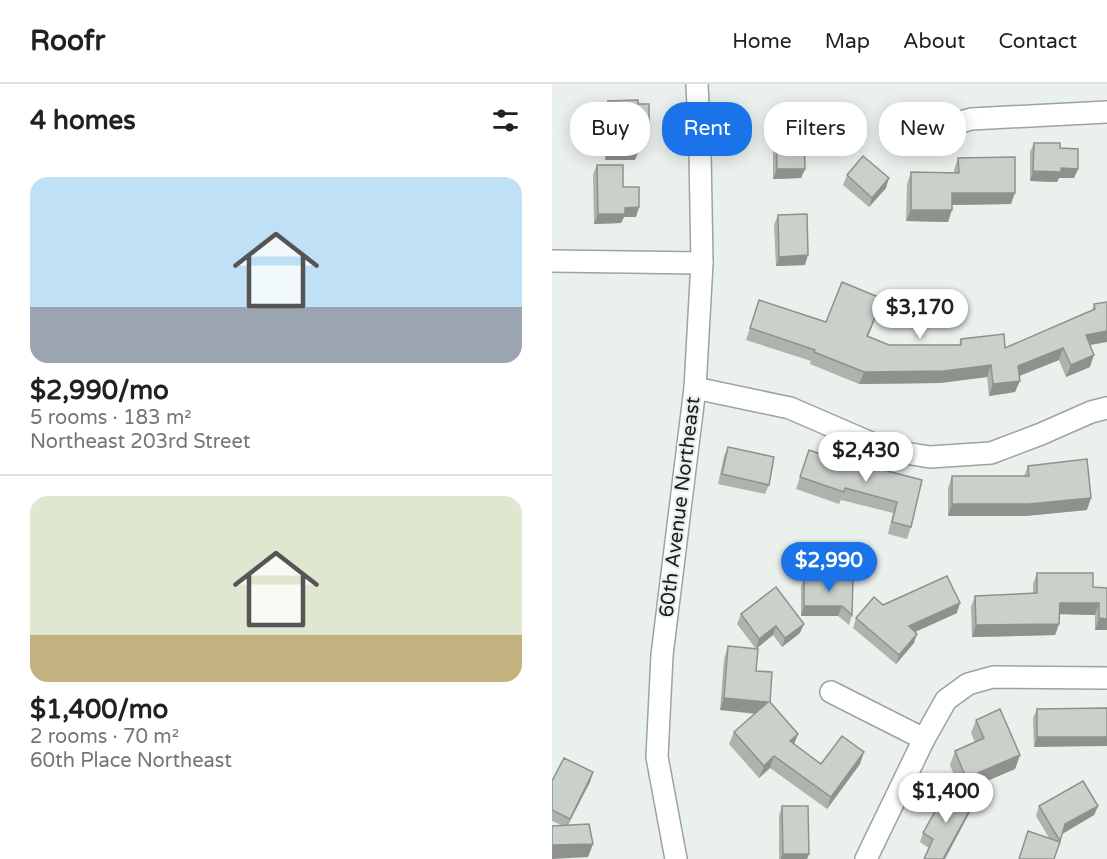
<!DOCTYPE html>
<html lang="en">
<head>
<meta charset="utf-8">
<style>
  :root { --surface:#fff; --page:#f2f2f2; --text:#202124; --muted:#757577; --line:#e0e0e0; --accent:#1a73e8 }
  body { margin:0; font-family:"Varela Round",sans-serif; background:var(--page); color:var(--text); height:100vh; display:flex; flex-direction:column; font-size:22px; white-space:nowrap }
  * { box-sizing:border-box; margin:0 }
  p { font-size:20px; color:var(--muted) }
  .icon { flex:none; width:33px; height:33px; fill:none; stroke:currentColor; stroke-width:2; stroke-linecap:round; stroke-linejoin:round }
  .map { position:relative; flex:1; overflow:hidden }
  .drawer { display:flex; flex-direction:column; background:var(--surface); width:552px }
  .drawer>* { flex:none }
  .top-card { position:absolute; left:18px; top:18px; width:447px; height:54px; display:flex; gap:12px }
  .price { position:absolute; translate:-50% -51px; padding:0 14px; border-radius:21px; background:#fff; color:#222; font-size:20px; line-height:39px; filter:drop-shadow(0 2px 3px #0008) }
  .price::after { content:''; position:absolute; left:50%; top:36px; width:18px; height:14px; margin-left:-9px; background:inherit; clip-path:polygon(0 0,100% 0,50% 100%) }
  .price.active { background:var(--accent); color:#fff }
  ul { padding:0; list-style:none }
  li { display:grid; align-content:center; gap:12px; height:318px; padding:0 30px }
  li+li { border-top:2px solid var(--line) }
  li span { display:grid; place-items:center; height:186px; border-radius:18px; color:#555 }
  li>.icon { margin-inline-start:auto }
  span .icon { width:108px; height:108px; fill:#fffc; stroke-width:1 }
  li b { font-size:26px }
  h2 { display:flex; justify-content:space-between; align-items:center; height:72px; padding:0 30px; font-size:26px }
  .tag { padding:0 21px; border-radius:24px; background:var(--surface); box-shadow:0 3px 15px #0003; font-size:21px; line-height:54px }
  .tag.active { background:var(--accent); color:#fff }
  header { display:flex; align-items:center; gap:36px; box-sizing:border-box; height:84px; padding:0 30px; background:var(--surface); border-bottom:2px solid var(--line) }
  header strong { font-size:28px }
  nav { display:flex; gap:33px; margin-inline-start:auto; font-size:21px }
  main { display:flex; flex:1; min-height:0 }
  .map>svg:first-child { display:block }
</style>
</head>
<body>
<header>
<strong>Roofr</strong>
<nav><a>Home</a><a>Map</a><a>About</a><a>Contact</a></nav>
</header>
<main>
<section class="drawer">
<h2>4 homes<svg class="icon" aria-label="filters" viewBox="0 0 24 24"><path d="M4 7h16M4 17h16"/><circle cx="9" cy="7" r="2"/><circle cx="15" cy="17" r="2"/></svg></h2>
<ul>
<li><span style="background:linear-gradient(#bfe0f5 70%,#9aa5b1 0)"><svg class="icon" aria-label="home" viewBox="0 0 24 24"><path d="M3 11l9-7 9 7M6 9v11h12V9"/></svg></span><div><b>$2,990/mo</b><p>5 rooms · 183 m²</p><p>Northeast 203rd Street</p></div></li>
<li><span style="background:linear-gradient(#dfe7d0 75%,#c2b280 0)"><svg class="icon" aria-label="home" viewBox="0 0 24 24"><path d="M3 11l9-7 9 7M6 9v11h12V9"/></svg></span><div><b>$1,400/mo</b><p>2 rooms · 70 m²</p><p>60th Place Northeast</p></div></li>
</ul>
</section>
<div class="map">
<svg width="555" height="775" viewBox="0 0 555 775">
  <rect width="100%" height="100%" fill="#eaf0eb"/>
  <g fill="none" stroke-linecap="round" stroke-linejoin="round">
    <!-- street casing -->
    <g stroke="#9da39e" stroke-width="24">
      <g id="street">
        <path d="M365,51L419,35L555,28"/>
        <path d="M0,177L150,179"/>
        <path d="M143,304L238,324L335,366L378,373L439,369L489,350L539,328L555,324"/>
        <path d="M279,608L372,655L394,616L416,600L441,593L555,594"/>
        <path d="M124,775L105,673L110,571L143,304L150,179L148,69L145,0"/>
        <path d="M314,775L372,655"/>
      </g>
    </g>
    <!-- street -->
    <use href="#street" stroke="#fff" stroke-width="21"/>
  </g>
  <!-- wall -->
  <g fill="#aeb3ae">
    <path d="M56,17L86,20L97,39L93,48L87,49L83,76H53L52,26Z"/>
    <path d="M224,43L253,85L249,94L221,95V53Z"/>
    <path d="M482,59L508,64L526,85L522,94H507L505,98L478,97V68Z"/>
    <path d="M406,74L459,120L400,121L396,138L354,137L355,100L359,88L402,89V86Z"/>
    <path d="M45,81L71,103L87,123L84,133H72L69,139L42,140L41,90Z"/>
    <path d="M295,91L334,104L317,123L291,101Z"/>
    <path d="M226,131L253,181L224,182L222,141Z"/>
    <path d="M331,215L316,253L337,261H407L409,255L453,264L540,226L542,220L555,218V258L538,261V283L514,293L507,276L467,292L463,308L437,312L435,293L388,299L307,300L258,280L259,277L194,256L207,216L274,238Z"/>
    <path d="M176,363L217,401L213,410L166,400L172,372Z"/>
    <path d="M257,366L319,387L370,396L359,443L355,455L336,450L341,429L289,416L287,420L244,405Z"/>
    <path d="M476,382L535,426L473,432H396V404L400,392H472Z"/>
    <path d="M485,489L541,503L555,504V546H543V531L507,530V540L503,551L420,553L419,523L423,512L481,509V500Z"/>
    <path d="M252,494H301L300,531L297,541L286,532H249V503Z"/>
    <path d="M331,521L405,529L363,548L362,559L344,580L301,544L304,534Z"/>
    <path d="M189,530L248,549L230,563L221,551L204,565L185,540Z"/>
    <path d="M176,562L204,587L218,618L246,650L242,660L269,680H308L275,725L218,684L207,694L177,660L182,648L203,630L168,626L172,575Z"/>
    <path d="M555,624L482,663L481,634L485,625Z"/>
    <path d="M424,636L468,671L463,685L409,708L398,681L403,667L423,658L419,649Z"/>
    <path d="M41,688L38,698L16,741L41,760L36,773L9,741L0,737V697Z"/>
    <path d="M421,720L417,730L377,764L368,758L371,749Z"/>
    <path d="M230,722L257,770L255,775H227V732Z"/>
    <path d="M487,722H546L542,731L510,750L502,775L497,754L484,732Z"/>
  </g>
  <!-- shaded-wall -->
  <g fill="#8d928d">
    <path d="M87,39H97L93,48L83,49Z"/>
    <path d="M87,66L83,76H53L56,67Z"/>
    <path d="M509,84L526,85L522,94H507L505,98L478,97L481,87Z"/>
    <path d="M225,85H253L249,94L221,95Z"/>
    <path d="M337,94L334,104L317,123L320,114Z"/>
    <path d="M400,109H463L459,120L396,121Z"/>
    <path d="M87,123L84,133H72L69,139L42,140L46,130L73,124Z"/>
    <path d="M359,126H400L396,138L354,137Z"/>
    <path d="M256,171L253,181L224,182L227,173Z"/>
    <path d="M555,247V258L530,262L534,251Z"/>
    <path d="M511,264L507,276L462,294L466,282Z"/>
    <path d="M542,271L538,283L514,293L519,281Z"/>
    <path d="M439,281L435,293L388,299L307,300L312,288Z"/>
    <path d="M468,297L463,308L437,312L441,300Z"/>
    <path d="M539,414L535,426L473,432H396L400,420Z"/>
    <path d="M408,519L405,529L354,552L357,542Z"/>
    <path d="M508,519H547L543,531L503,530Z"/>
    <path d="M252,522H290L286,532H249Z"/>
    <path d="M547,534L555,535V546H543Z"/>
    <path d="M252,540L248,549L230,563L233,554Z"/>
    <path d="M507,540L503,551L420,553L424,541Z"/>
    <path d="M224,542L221,551L204,565L207,555Z"/>
    <path d="M365,550L362,559L344,580L347,571Z"/>
    <path d="M172,614L216,618L211,630L168,626Z"/>
    <path d="M246,650L241,663L238,657Z"/>
    <path d="M485,653H555V662L482,663Z"/>
    <path d="M312,668L308,680L275,725L279,713Z"/>
    <path d="M468,671L463,685L409,708L414,694Z"/>
    <path d="M222,672L218,684L207,694L212,682Z"/>
    <path d="M41,688L38,698L14,744L18,735Z"/>
    <path d="M421,720L417,730L393,775H391Z"/>
    <path d="M546,722L542,731L510,750L513,740Z"/>
    <path d="M41,760L36,773L0,775V761Z"/>
    <path d="M231,770H257L255,775H229Z"/>
  </g>
  <!-- building -->
  <g fill="#cad0ca" stroke="#8d928d" stroke-width="1.5">
    <path d="M86,16V20H97V39H87V66L56,67V17Z"/>
    <path d="M224,43H252L253,85H225Z"/>
    <path d="M482,59H508V64L526,65V85L509,84V88L481,87Z"/>
    <path d="M311,72L337,94L320,114L295,91Z"/>
    <path d="M463,73V109H400V126H359V88L407,89L406,74Z"/>
    <path d="M45,81H71V103H87V123L73,124V130H46Z"/>
    <path d="M255,130L256,171L227,173L226,131Z"/>
    <path d="M290,198L331,215L315,252L337,261H409V255L452,250L453,264L543,225L542,220L555,218V247L534,251L542,271L519,281L511,264L466,282L468,297L441,300L439,281L392,287L312,288L262,268L263,266L198,244L207,216L274,238Z"/>
    <path d="M176,363L222,373L217,401L170,390Z"/>
    <path d="M257,366L319,387L320,383L370,396L359,443L340,438L345,418L293,404L292,408L248,393Z"/>
    <path d="M535,375L539,414L477,420H400V392H477L476,382Z"/>
    <path d="M485,489H541V503L555,504V535L547,534V519H508L507,540L424,541L423,512L485,509Z"/>
    <path d="M395,492L408,519L357,542L365,550L347,571L304,534L322,513L331,521Z"/>
    <path d="M252,494H301L300,531L290,522H252Z"/>
    <path d="M224,503L252,540L233,554L224,542L207,555L189,530Z"/>
    <path d="M176,562L206,565L204,587L220,588L218,618L246,650L238,657L269,680L290,652L312,668L279,713L222,672L212,682L182,648L216,618L172,614Z"/>
    <path d="M555,624V653H485V625Z"/>
    <path d="M448,625L468,671L414,694L403,667L432,654L424,636Z"/>
    <path d="M12,674L41,688L18,735L0,726V697Z"/>
    <path d="M531,697L546,722L513,740L508,757L487,722Z"/>
    <path d="M395,706L421,720L391,775H372L381,755L371,749Z"/>
    <path d="M230,722H256L257,770H231Z"/>
    <path d="M37,740L41,760L0,761V742Z"/>
    <path d="M476,747L508,758L502,775H467Z"/>
  </g>
  <g text-anchor="middle" dominant-baseline="central" stroke-width="4.5" stroke-linejoin="round" paint-order="stroke">
    <!-- street labels -->
    <g font-size="20" fill="#1b1e1c" stroke="#eaf0eb">
      <text transform="translate(128 423) rotate(-83)">60th Avenue Northeast</text>
    </g>
  </g>
</svg>
<b class="price" style="left:368px;top:256px">$3,170</b>
<b class="price" style="left:314px;top:399px">$2,430</b>
<b class="price active" style="left:277px;top:509px">$2,990</b>
<b class="price" style="left:394px;top:740px">$1,400</b>
<div class="top-card">
<a class="tag">Buy</a>
<a class="tag active">Rent</a>
<a class="tag">Filters</a>
<a class="tag">New</a>
</div>
</div>
</main>
</body>
</html>
